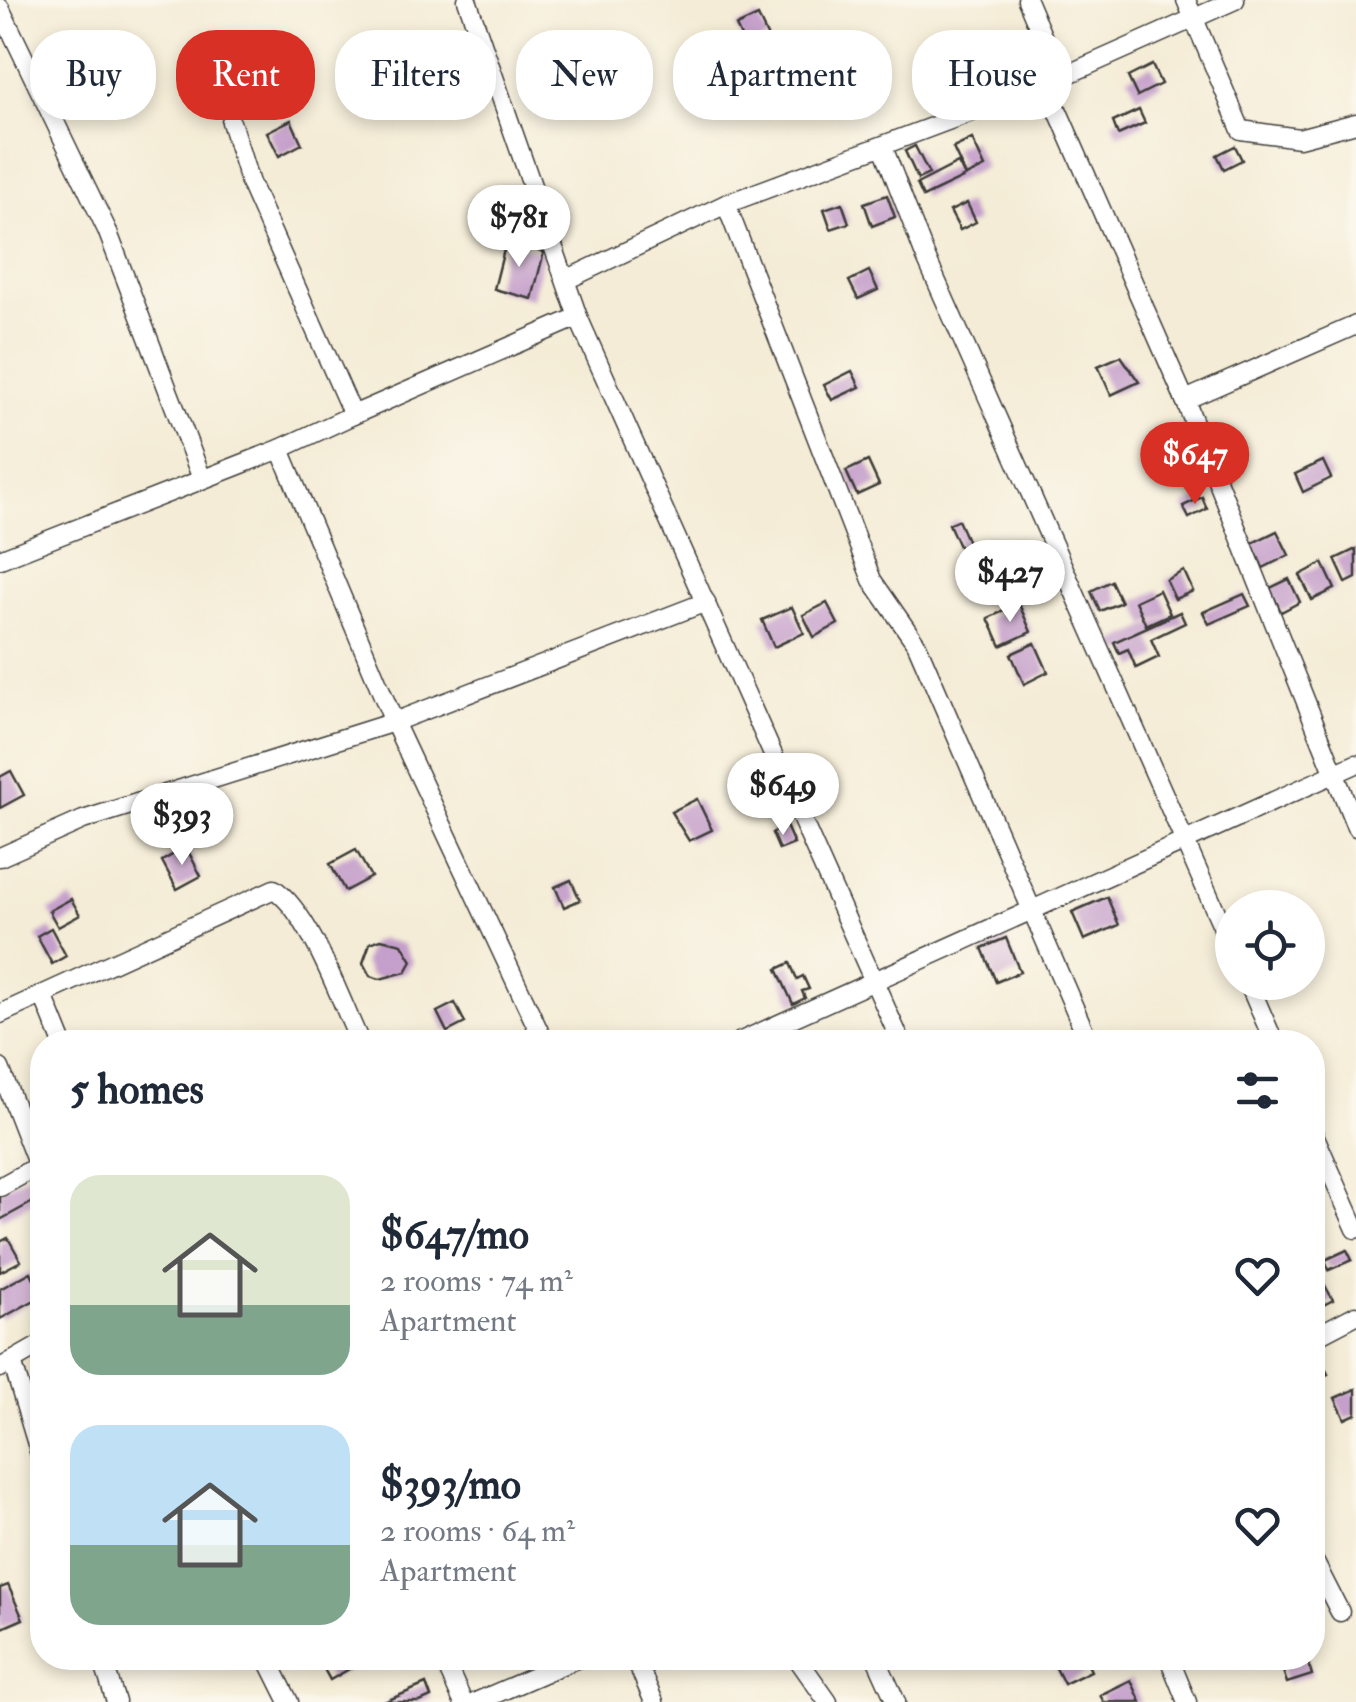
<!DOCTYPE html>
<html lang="en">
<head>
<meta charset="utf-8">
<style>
  :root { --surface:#fff; --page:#f6f6f7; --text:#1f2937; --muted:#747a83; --accent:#d93025 }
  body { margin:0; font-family:"IM FELL Double Pica",serif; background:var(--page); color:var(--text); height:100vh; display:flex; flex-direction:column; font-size:38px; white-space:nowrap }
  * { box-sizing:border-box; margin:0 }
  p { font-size:32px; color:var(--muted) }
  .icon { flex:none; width:55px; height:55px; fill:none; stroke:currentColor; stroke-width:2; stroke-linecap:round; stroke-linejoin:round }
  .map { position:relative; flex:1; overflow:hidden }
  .drawer { position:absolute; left:30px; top:1030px; width:1295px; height:640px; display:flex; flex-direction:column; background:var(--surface); border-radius:40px; box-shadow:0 5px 15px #0003 }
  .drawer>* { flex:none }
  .top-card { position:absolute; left:30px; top:30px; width:1298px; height:90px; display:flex; gap:20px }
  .fabs { position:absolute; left:1215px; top:890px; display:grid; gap:20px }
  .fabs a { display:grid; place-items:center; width:110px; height:110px; border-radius:50%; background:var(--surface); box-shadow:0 5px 15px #0003; font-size:50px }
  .price { position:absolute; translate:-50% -85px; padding:0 22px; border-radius:35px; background:#fff; color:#222; font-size:32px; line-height:65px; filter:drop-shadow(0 2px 5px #0008) }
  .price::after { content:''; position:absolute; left:50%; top:60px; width:30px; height:22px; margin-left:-15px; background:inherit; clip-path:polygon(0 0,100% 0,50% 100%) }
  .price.current { background:var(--accent); color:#fff }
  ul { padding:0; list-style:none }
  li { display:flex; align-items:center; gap:30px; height:250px; padding:0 40px }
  li span { display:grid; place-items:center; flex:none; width:280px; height:200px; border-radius:30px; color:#555 }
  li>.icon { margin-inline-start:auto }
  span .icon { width:120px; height:120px; fill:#fffc; stroke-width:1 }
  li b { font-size:42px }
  h2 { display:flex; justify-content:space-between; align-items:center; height:120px; padding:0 40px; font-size:42px }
  .pill { padding:0 35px; border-radius:40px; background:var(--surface); box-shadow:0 5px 15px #0003; font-size:35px; line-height:90px }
  .pill.current { background:var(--accent); color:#fff }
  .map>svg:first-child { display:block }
</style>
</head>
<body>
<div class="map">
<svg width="1356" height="1702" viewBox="0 0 1356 1702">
  <rect width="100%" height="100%" fill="#fbf7ec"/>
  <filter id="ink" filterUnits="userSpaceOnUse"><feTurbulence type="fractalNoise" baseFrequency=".01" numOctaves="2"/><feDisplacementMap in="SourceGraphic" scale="20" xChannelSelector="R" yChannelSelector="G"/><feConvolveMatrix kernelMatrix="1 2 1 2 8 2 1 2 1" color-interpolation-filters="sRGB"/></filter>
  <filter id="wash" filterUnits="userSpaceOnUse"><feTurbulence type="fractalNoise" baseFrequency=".0048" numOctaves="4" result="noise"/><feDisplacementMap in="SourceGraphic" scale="40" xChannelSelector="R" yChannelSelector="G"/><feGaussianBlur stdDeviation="2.25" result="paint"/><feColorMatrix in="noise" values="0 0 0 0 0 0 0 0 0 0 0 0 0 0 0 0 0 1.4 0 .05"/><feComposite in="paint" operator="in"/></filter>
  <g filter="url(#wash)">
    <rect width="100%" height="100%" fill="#f4ecd6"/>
    <g id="blocks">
      <!-- building -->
      <g fill="#c59fcb">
        <path d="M758,16L768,38L746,48L736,26Z"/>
        <path d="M956,57L968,82L945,94L932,68Z"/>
        <path d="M744,63L754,85L733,95L723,73Z"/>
        <path d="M1152,65L1161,84L1137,96L1128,77Z"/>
        <path d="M1139,110L1145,123L1118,135L1113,122Z"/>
        <path d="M291,120L302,144L279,156L267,132Z"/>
        <path d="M972,139L985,167L966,176L953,148Z"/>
        <path d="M915,146L929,174L918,179L905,151Z"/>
        <path d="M1235,146L1242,160L1224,169L1217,155Z"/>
        <path d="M958,163L965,177L923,197L917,184Z"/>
        <path d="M887,195L895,217L872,226L864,203Z"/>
        <path d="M842,203L849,223L831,229L824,209Z"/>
        <path d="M967,203L976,222L960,230L950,211Z"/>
        <path d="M506,242L544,252L532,299L494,289Z"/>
        <path d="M869,271L878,290L858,299L849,281Z"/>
        <path d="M1121,356L1139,382L1111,395L1098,366Z"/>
        <path d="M852,371L860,387L832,400L824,385Z"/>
        <path d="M868,461L879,485L857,495L846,471Z"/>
        <path d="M1323,461L1331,478L1303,492L1295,474Z"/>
        <path d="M1202,497L1207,509L1189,518L1183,506Z"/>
        <path d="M958,520L971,549L962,553L949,524Z"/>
        <path d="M1277,531L1289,555L1263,568L1252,543Z"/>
        <path d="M1356,549V578L1346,583L1335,559Z"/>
        <path d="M1323,563L1335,589L1312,600L1300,575Z"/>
        <path d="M1184,571L1193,591L1175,599L1166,580Z"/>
        <path d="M1289,579L1300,602L1281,612L1270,588Z"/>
        <path d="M1111,581L1121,602L1100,611L1091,591Z"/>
        <path d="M1159,590L1170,614L1146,625L1135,601Z"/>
        <path d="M1244,594L1250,606L1209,624L1203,612Z"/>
        <path d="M827,603L838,624L814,637L803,615Z"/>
        <path d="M1019,604L1031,632L1001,646L988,618Z"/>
        <path d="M792,607L804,633L774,647L762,620Z"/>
        <path d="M1180,612L1185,623L1151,639L1159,657L1136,668L1128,649L1119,653L1114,642Z"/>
        <path d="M1035,643L1048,672L1024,684L1011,654Z"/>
        <path d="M11,771L24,795L0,808V777Z"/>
        <path d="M697,799L712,830L689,841L671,812Z"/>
        <path d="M786,826L794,844L779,850L772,833Z"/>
        <path d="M186,847L201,876L177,889L162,861Z"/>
        <path d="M356,850L371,877L345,891L330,864Z"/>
        <path d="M571,880L580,900L564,907L555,887Z"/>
        <path d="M1107,897L1119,925L1084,940L1072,912Z"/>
        <path d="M71,899L80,915L58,927L49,911Z"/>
        <path d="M51,928L66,956L52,964L37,936Z"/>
        <path d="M1006,938L1020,972L996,982L982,948Z"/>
        <path d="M381,939L402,944L412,961L406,972L380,979L370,976L363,963L370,943Z"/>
        <path d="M790,963L797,979L803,976L809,989L802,991L805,998L793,1004L777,969Z"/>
        <path d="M455,1003L465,1023L447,1032L437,1012Z"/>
        <path d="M34,1172L42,1197L0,1220V1190Z"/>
        <path d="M8,1238L21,1261L0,1272V1242Z"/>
        <path d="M1347,1250L1352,1260L1329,1270L1325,1260Z"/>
        <path d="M1312,1262L1333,1300L1312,1311Z"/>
        <path d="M31,1272L42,1296L0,1319V1289Z"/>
        <path d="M1321,1359L1328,1374L1316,1379L1320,1387L1312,1391V1363Z"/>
        <path d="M1356,1389V1414L1345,1419L1335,1398Z"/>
        <path d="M8,1585L23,1619L0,1629V1588Z"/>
        <path d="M318,1658H352L356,1665L330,1680Z"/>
        <path d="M1051,1658H1085L1091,1671L1064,1684Z"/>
        <path d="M1293,1658H1307L1312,1675L1287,1683L1280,1662Z"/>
        <path d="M1131,1680L1141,1702H1104L1100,1695Z"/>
        <path d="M426,1684L431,1697L420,1702H384Z"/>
      </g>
    </g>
  </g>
  <g filter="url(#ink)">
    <use href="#blocks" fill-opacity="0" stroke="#3c3b38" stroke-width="2.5"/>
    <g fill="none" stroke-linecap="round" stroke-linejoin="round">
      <!-- street casing -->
      <g stroke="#3c3b38" stroke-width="21">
        <g id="street">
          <path d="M467,0L578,317L901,1042"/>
          <path d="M1027,0L1060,78"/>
          <path d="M1186,0L1241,130L1299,138L1356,123"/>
          <path d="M0,8L107,230L202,479"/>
          <path d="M1046,84L1185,400L1356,827"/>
          <path d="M231,122L250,183L353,415L578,317"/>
          <path d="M883,147L924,253L1232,948"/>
          <path d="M726,204L872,580L917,645L1089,1042"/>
          <path d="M568,279L726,204L1046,84L1235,0"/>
          <path d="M1185,400L1356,325"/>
          <path d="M280,449L394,722L544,1042"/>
          <path d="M0,559L280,449L353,415"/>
          <path d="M0,857L83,820L394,722L706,602"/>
          <path d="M1248,982L1274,1042"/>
          <path d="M43,995L62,1042"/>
          <path d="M0,1014L274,889C311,914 340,1000 360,1042"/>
          <path d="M739,1042L1356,764"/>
          <path d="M0,1068L38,1166"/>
          <path d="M1312,1130L1356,1229"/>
          <path d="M0,1187L38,1166L42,1174"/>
          <path d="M1312,1338L1356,1315"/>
          <path d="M12,1361L42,1461"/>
          <path d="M0,1368L42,1344"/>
          <path d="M1312,1557L1340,1612"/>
          <path d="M102,1658L116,1702"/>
          <path d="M267,1658L289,1702"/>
          <path d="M443,1658L463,1702"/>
          <path d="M635,1658L654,1702"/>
          <path d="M797,1658L828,1702"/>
          <path d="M876,1658L896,1702"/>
          <path d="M1169,1658L1187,1702"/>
          <path d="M476,1702L578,1658"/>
        </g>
      </g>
      <!-- street -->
      <use href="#street" stroke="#fff" stroke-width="18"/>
    </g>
  </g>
</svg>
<div class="fabs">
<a><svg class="icon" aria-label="locate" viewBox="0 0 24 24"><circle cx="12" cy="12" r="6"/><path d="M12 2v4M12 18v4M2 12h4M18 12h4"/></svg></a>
</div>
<b class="price" style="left:519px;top:270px">$781</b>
<b class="price current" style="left:1195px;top:507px">$647</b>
<b class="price" style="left:1010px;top:625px">$427</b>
<b class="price" style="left:783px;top:838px">$649</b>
<b class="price" style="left:182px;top:868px">$393</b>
<div class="top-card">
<a class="pill">Buy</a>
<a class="pill current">Rent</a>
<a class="pill">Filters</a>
<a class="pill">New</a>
<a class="pill">Apartment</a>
<a class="pill">House</a>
</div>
<section class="drawer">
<h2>5 homes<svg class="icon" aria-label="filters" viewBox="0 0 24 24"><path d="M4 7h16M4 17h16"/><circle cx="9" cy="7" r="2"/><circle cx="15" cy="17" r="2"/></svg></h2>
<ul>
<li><span style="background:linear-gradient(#dfe7d0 65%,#7fa58c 0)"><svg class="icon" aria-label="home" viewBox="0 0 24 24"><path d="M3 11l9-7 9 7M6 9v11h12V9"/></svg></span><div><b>$647/mo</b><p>2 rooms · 74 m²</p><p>Apartment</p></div><svg class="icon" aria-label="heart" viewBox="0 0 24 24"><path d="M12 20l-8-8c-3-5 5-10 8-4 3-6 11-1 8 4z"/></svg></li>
<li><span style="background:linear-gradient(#bfe0f5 60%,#7fa58c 0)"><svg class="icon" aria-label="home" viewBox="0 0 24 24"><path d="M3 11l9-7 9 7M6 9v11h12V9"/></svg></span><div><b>$393/mo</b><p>2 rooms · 64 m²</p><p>Apartment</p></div><svg class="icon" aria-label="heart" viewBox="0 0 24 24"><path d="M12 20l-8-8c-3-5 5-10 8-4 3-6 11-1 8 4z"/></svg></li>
</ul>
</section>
</div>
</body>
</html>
